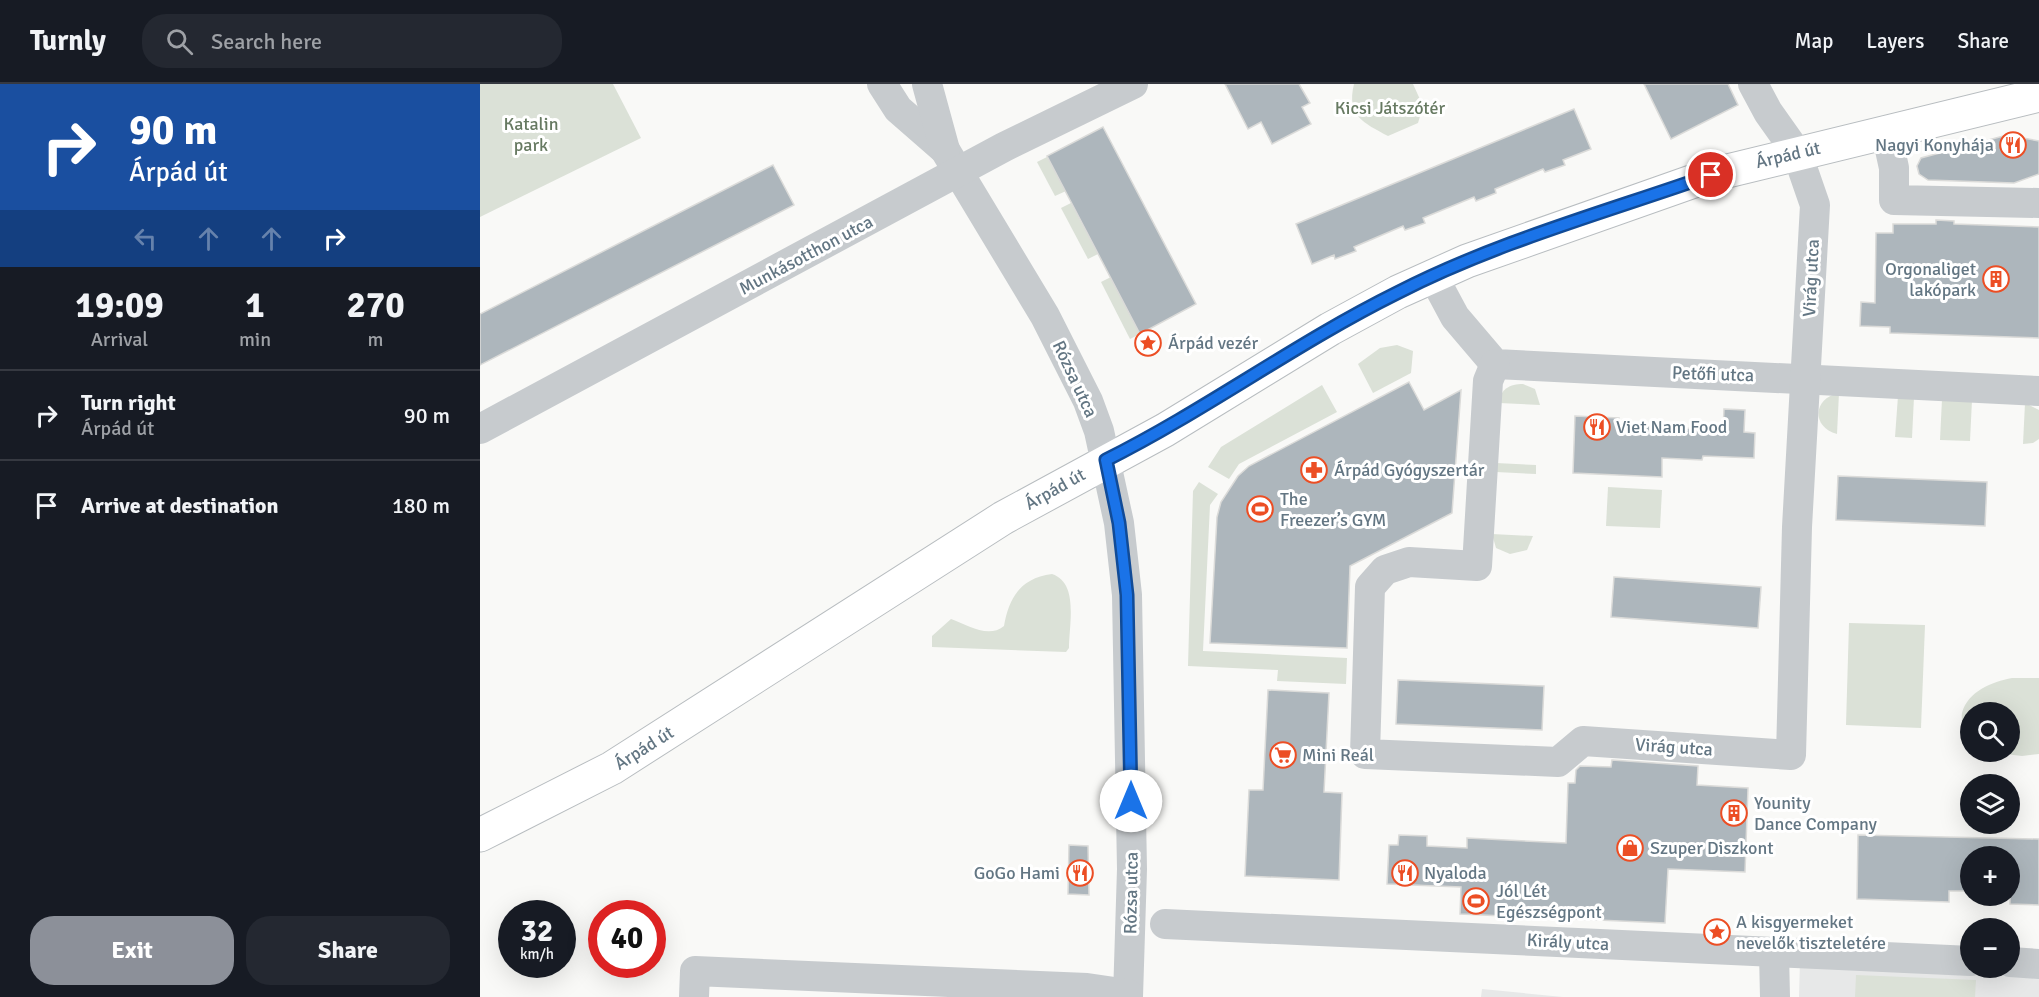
<!DOCTYPE html>
<html lang="en">
<head>
<meta charset="utf-8">
<style>
	body { margin:0; font-family:Signika,sans-serif; background:#242831; color:#f1f3f6; height:100vh; display:flex; flex-direction:column; font-size:22px; white-space:nowrap }
	* { box-sizing:border-box; margin:0 }
	p { font-size:20px; color:#9ea1a6 }
	.icon { flex:none; width:33px; height:33px; fill:none; stroke:currentColor; stroke-width:2; stroke-linecap:round; stroke-linejoin:round }
	.map { position:relative; flex:1; overflow:hidden }
	.drawer { display:flex; flex-direction:column; background:#171b24; width:480px }
	.drawer>* { flex:none }
	.top-card { background:#1a4fa0; color:#fff; overflow:hidden }
	.buttons { position:absolute; left:1480px; top:618px; display:grid; gap:12px }
	.buttons a { display:grid; place-items:center; width:60px; height:60px; border-radius:50%; background:#171b24; box-shadow:0 6px 24px #0002; font-size:30px }
	.speed { position:absolute; left:18px; top:816px; display:flex; gap:12px; font-size:30px; font-weight:700; text-align:center }
	.speed>* { display:grid; place-content:center; width:78px; height:78px; border-radius:50%; background:#171b24; box-shadow:0 6px 24px #0002; line-height:1 }
	.speed small { font-size:15px; font-weight:400 }
	.speed .limit { border:9px solid #d22; background:#fff; color:#111 }
	.pin { position:absolute; display:grid; place-items:center; width:51px; height:51px; color:#fff; margin:-26px; border:3px solid #fff; border-radius:50%; box-shadow:0 2px 6px #0007 }
	.me { position:absolute; width:66px; margin:-33px; rotate:0deg; stroke-linejoin:round; filter:drop-shadow(0 0 4px #0008) }
	.turn { display:flex; align-items:center; gap:21px; height:126px; padding:0 30px; font-size:27px }
	.turn .icon { width:78px; height:78px; stroke-width:2.5 }
	.turn b { display:block; font-size:42px; line-height:51px }
	.lanes { display:flex; align-items:center; height:57px; padding:0 30px; background:#0003; justify-content:center; gap:30px; direction:ltr }
	.lanes .off { opacity:.35 }
	.eta { display:flex; justify-content:space-evenly; align-items:center; height:102px; text-align:center }
	.eta b { font-size:36px; font-weight:700; line-height:42px }
	.button { display:flex; gap:12px; margin-top:auto; padding:12px 30px }
	.button a { flex:1; height:69px; border-radius:24px; background:#8c9099; color:#fff; font-size:24px; font-weight:700; line-height:69px; text-align:center }
	.button a+a { background:#242831; color:#f1f3f6 }
	ul { padding:0; list-style:none }
	li { display:flex; align-items:center; gap:18px; height:90px; padding:0 30px; border-top:2px solid #363941 }
	li div { flex:1 }
	li b { display:block; font-size:22px }
	li em { font-style:normal }
	header { display:flex; align-items:center; gap:36px; box-sizing:border-box; height:84px; padding:0 30px; background:#171b24; border-bottom:2px solid #363941 }
	header strong { font-size:28px }
	nav { display:flex; gap:33px; margin-inline-start:auto; font-size:21px }
	.search { width:420px; height:54px; background:#242831; display:flex; align-items:center; gap:15px; box-sizing:border-box; padding:0 21px; border-radius:24px; color:#9ea1a6; font-size:22px }
	main { display:flex; flex:1; min-height:0 }
	.map>svg:first-child { display:block }
</style>
</head>
<body>
<header>
<strong>Turnly</strong>
<div class="search"><svg class="icon" aria-label="search" viewBox="0 0 24 24"><circle cx="10" cy="10" r="6"/><path d="M15 15l6 6"/></svg>Search here</div>
<nav><a>Map</a><a>Layers</a><a>Share</a></nav>
</header>
<main>
<section class="drawer">
<div class="top-card">
<div class="turn"><svg class="icon" aria-label="right" viewBox="0 0 24 24"><path d="M7 20v-9h11M14 6l5 5-5 5"/></svg><div><b>90 m</b>Árpád út</div></div>
<div class="lanes"><svg class="icon off" aria-label="left" viewBox="0 0 24 24"><path d="M17 20v-9H6M10 6l-5 5 5 5"/></svg><svg class="icon off" aria-label="ahead" viewBox="0 0 24 24"><path d="M12 20V5M6 11l6-6 6 6"/></svg><svg class="icon off" aria-label="ahead" viewBox="0 0 24 24"><path d="M12 20V5M6 11l6-6 6 6"/></svg><svg class="icon" aria-label="right" viewBox="0 0 24 24"><path d="M7 20v-9h11M14 6l5 5-5 5"/></svg></div>
</div>
<div class="eta">
<div><b>19:09</b><p>Arrival</p></div>
<div><b>1</b><p>min</p></div>
<div><b>270</b><p>m</p></div>
</div>
<ul>
<li><svg class="icon" aria-label="right" viewBox="0 0 24 24"><path d="M7 20v-9h11M14 6l5 5-5 5"/></svg><div><b>Turn right</b><p>Árpád út</p></div><em>90 m</em></li>
<li><svg class="icon" aria-label="arrive" viewBox="0 0 24 24"><path d="M6 21V4h12l-3 4 3 4H6"/></svg><div><b>Arrive at destination</b></div><em>180 m</em></li>
</ul>
<div class="button"><a>Exit</a><a>Share</a></div>
</section>
<div class="map">
<svg width="1559" height="913" viewBox="0 0 1559 913">
	<rect width="100%" height="100%" fill="#f9f9f7"/>
	<g fill="#e7e8e8">
		<path d="M1320,877L1559,887V913H1319Z"/>
		<path d="M1002,905L1083,913H1001Z"/>
	</g>
	<g fill="#dbe1d7">
		<path d="M0,0H133L161,54L0,133Z"/>
		<path d="M874,0H933L943,22L938,39L908,52C884,39 866,32 874,0Z"/>
		<path d="M567,73L586,107L575,112L557,78Z"/>
		<path d="M591,119L618,170L608,175L581,124Z"/>
		<path d="M631,193L660,250L650,255L621,198Z"/>
		<path d="M917,261L933,267L931,289L893,309L878,280L900,264Z"/>
		<path d="M1043,300L1055,305L1060,321L1019,319C1020,305 1030,300 1043,300Z"/>
		<path d="M842,301L857,328L759,380L749,395L728,383L741,363Z"/>
		<path d="M1359,309L1357,350C1331,343 1333,314 1359,309Z"/>
		<path d="M1418,312L1434,313L1432,354L1415,353Z"/>
		<path d="M1462,315L1492,316L1490,357L1460,356Z"/>
		<path d="M1545,319L1559,326V355L1553,359L1543,360Z"/>
		<path d="M1016,379L1056,381V390L1016,388Z"/>
		<path d="M719,398L738,410L730,421L723,567L867,574L866,600L797,597L798,586L708,582L713,407Z"/>
		<path d="M1128,403L1182,406L1180,444L1126,442Z"/>
		<path d="M1012,450L1053,452L1047,466L1030,470L1016,464Z"/>
		<path d="M572,490C599,499 589,540 589,564L586,568L452,563V552L471,535C488,541 508,555 524,542C529,513 541,494 572,490Z"/>
		<path d="M1369,539L1445,541L1441,644L1366,641Z"/>
		<path d="M1532,594H1559V670L1542,672L1509,668H1530V628H1491V655L1484,649C1483,643 1481,635 1482,629C1488,607 1512,598 1532,594Z"/>
		<path d="M1376,891L1496,896L1495,913H1375Z"/>
	</g>
	<g fill="#adb6bc" stroke="#dbdbd9" stroke-width="1.5">
		<path d="M745,0H819L830,19L822,23L831,40L792,60L781,38L768,45Z"/>
		<path d="M1164,0H1248L1258,21L1191,55Z"/>
		<path d="M1094,25L1111,65L1083,76L1085,81L1065,88L1063,85L1015,105L1016,109L996,117L994,113L943,134L945,139L925,146L923,142L874,163L876,167L855,175L854,171L832,180L816,140Z"/>
		<path d="M623,43L716,220L660,250L567,72Z"/>
		<path d="M1527,51L1559,57V90L1534,99L1448,96L1439,90L1437,82L1441,74Z"/>
		<path d="M293,81L314,121L0,281V230Z"/>
		<path d="M1456,136L1474,137V140L1559,143V254L1410,249V243L1380,242L1381,218L1395,219L1396,149H1413V140H1456Z"/>
		<path d="M929,298L944,326L981,306L972,429L870,482L867,564L730,559L737,433L741,418L758,392L769,382Z"/>
		<path d="M1244,325L1265,326L1264,348L1275,349L1274,374L1223,372L1222,376L1182,374V393L1093,389L1095,332L1139,334V339L1243,347Z"/>
		<path d="M1358,392L1507,398L1505,442L1356,436Z"/>
		<path d="M1134,493L1281,503L1278,544L1131,533Z"/>
		<path d="M918,596L1064,602L1062,646L916,640Z"/>
		<path d="M788,606L849,609L844,708L862,709L859,796L765,792L769,706H783Z"/>
		<path d="M1132,676L1218,682L1217,701L1268,704L1265,788L1188,785L1185,839L980,830L981,803L907,800L909,761H918L919,751L947,752V762L987,764V754L1086,759L1088,699H1095L1096,686L1100,682L1131,683Z"/>
		<path d="M1378,751L1559,755V821L1530,820V772H1491V807H1469V818L1377,815Z"/>
		<path d="M589,761L608,762L609,811L588,810Z"/>
	</g>
	<g fill="none" stroke-linecap="round" stroke-linejoin="round">
		<g stroke="#b8bdc0" stroke-width="35">
			<path id="major" d="M0,751L132,684L523,434L685,346L850,245L918,208L987,177L1231,91L1559,11"/>
		</g>
		<g stroke="#c7cbce" stroke-width="30">
			<path d="M402,0L418,25L465,66L565,232L608,317L619,347L639,439L647,511L652,785L648,913"/>
			<path d="M447,0L465,66"/>
			<path d="M1406,47L1414,84V116L1559,119"/>
			<path d="M953,192L975,233L1015,280L1559,307"/>
			<path d="M1015,280L1008,297L997,482L929,478L905,486L890,503L885,670L1078,678L1103,657L1311,671L1317,443L1335,121L1317,69L1288,28L1273,0"/>
			<path d="M0,345L524,63L653,0"/>
			<path d="M685,840L1491,877"/>
			<path d="M1294,868L1295,913"/>
			<path d="M1530,878L1559,880"/>
			<path d="M214,913L215,887L607,904L648,910"/>
		</g>
		<use href="#major" stroke="#fff" stroke-width="33"/>
	</g>
	<g fill="none" stroke-linecap="round" stroke-linejoin="round">
		<g stroke="#114b97" stroke-width="15">
			<path id="route" d="M651,717L647,511L639,439L626,376C726,326 816,259 917,209C1016,158 1126,128 1231,91"/>
		</g>
		<use href="#route" stroke="#1a73e8" stroke-width="10"/>
	</g>
	<defs>
		<g id="restaurant-ring" transform="scale(1.35)"><circle r="9.5" fill="#fff" stroke="#ec4e24" stroke-width="1.5"/><path d="M-5-6h1v4h1v-4h1v4h1v-4h1v5L-1.5 .5V6h-2V.5L-5-1ZM5-6V6H3V1.5H1.5Q1.5-4 5-6Z" fill="#ec4e24"/></g>
		<g id="building-ring" transform="scale(1.35)"><circle r="9.5" fill="#fff" stroke="#ec4e24" stroke-width="1.5"/><path d="M-4-6H4V6H1V3H-1V6H-4ZM-2.5-4.3h1.7v1.8h-1.7ZM.8-4.3h1.7v1.8H.8ZM-2.5-1h1.7V.8h-1.7ZM.8-1h1.7V.8H.8Z" fill="#ec4e24"/></g>
		<g id="sight-ring" transform="scale(1.35)"><circle r="9.5" fill="#fff" stroke="#ec4e24" stroke-width="1.5"/><path d="M0-6L1.8-2.2L6-1.7L2.9 1.2L3.7 5.4L0 3.3L-3.7 5.4L-2.9 1.2L-6-1.7L-1.8-2.2Z" fill="#ec4e24"/></g>
		<g id="pharmacy-ring" transform="scale(1.35)"><circle r="9.5" fill="#fff" stroke="#ec4e24" stroke-width="1.5"/><path d="M-2-6h4v4h4v4h-4v4h-4v-4h-4v-4h4Z" fill="#ec4e24"/></g>
		<g id="stadium-ring" transform="scale(1.35)"><circle r="9.5" fill="#fff" stroke="#ec4e24" stroke-width="1.5"/><path d="M0-5a6.5 5 0 1 0 0 10a6.5 5 0 1 0 0-10ZM-3.5-1.8h7v3.6h-7Z" fill="#ec4e24"/></g>
		<g id="supermarket-ring" transform="scale(1.35)"><circle r="9.5" fill="#fff" stroke="#ec4e24" stroke-width="1.5"/><path d="M-6-5.5h2.5l.6 2H6L4.5 2H-2.5L-4.4-4H-6ZM-1.5 3.2a1.3 1.3 0 1 0 .1 0ZM3 3.2a1.3 1.3 0 1 0 .1 0Z" fill="#ec4e24"/></g>
		<g id="shop-ring" transform="scale(1.35)"><circle r="9.5" fill="#fff" stroke="#ec4e24" stroke-width="1.5"/><path d="M-5-2.5h2.3a2.7 3.5 0 0 1 5.4 0H5L5.5 6h-11ZM-1.5-2.5h3a1.5 2.3 0 0 0-3 0Z" fill="#ec4e24"/></g>
	</defs>
	<g fill-rule="evenodd">
		<use href="#restaurant-ring" x="1533" y="61"/>
		<use href="#building-ring" x="1516" y="195"/>
		<use href="#sight-ring" x="668" y="259"/>
		<use href="#restaurant-ring" x="1117" y="343"/>
		<use href="#pharmacy-ring" x="834" y="386"/>
		<use href="#stadium-ring" x="780" y="425"/>
		<use href="#supermarket-ring" x="803" y="671"/>
		<use href="#building-ring" x="1254" y="729"/>
		<use href="#shop-ring" x="1150" y="764"/>
		<use href="#restaurant-ring" x="600" y="789"/>
		<use href="#restaurant-ring" x="925" y="789"/>
		<use href="#stadium-ring" x="996" y="817"/>
		<use href="#sight-ring" x="1237" y="848"/>
	</g>
	<g text-anchor="middle" stroke-width="6" stroke-linejoin="round" paint-order="stroke">
		<g font-size="18" fill="#677a62" stroke="#fff">
			<text x="910" y="30">Kicsi Játszótér</text>
			<text x="51" y="46">Katalin<tspan x="51" dy="21">park</tspan></text>
		</g>
		<g font-size="18" fill="#637683" stroke="#fff" text-anchor="start">
			<text x="1514" y="67" text-anchor="end">Nagyi Konyhája</text>
			<text x="1496" y="191" text-anchor="end">Orgonaliget<tspan x="1496" dy="21">lakópark</tspan></text>
			<text x="688" y="265">Árpád vezér</text>
			<text x="1136" y="349">Viet Nam Food</text>
			<text x="854" y="392">Árpád Gyógyszertár</text>
			<text x="800" y="421">The<tspan x="800" dy="21">Freezer’s GYM</tspan></text>
			<text x="822" y="677">Mini Reál</text>
			<text x="1274" y="725">Younity<tspan x="1274" dy="21">Dance Company</tspan></text>
			<text x="1170" y="770">Szuper Diszkont</text>
			<text x="580" y="795" text-anchor="end">GoGo Hami</text>
			<text x="944" y="795">Nyaloda</text>
			<text x="1016" y="813">Jól Lét<tspan x="1016" dy="21">Egészségpont</tspan></text>
			<text x="1256" y="844">A kisgyermeket<tspan x="1256" dy="21">nevelők tiszteletére</tspan></text>
		</g>
		<g font-size="18" fill="#637683" stroke="#fff">
			<text transform="translate(1308 71) rotate(-13)" y="6">Árpád út</text>
			<text transform="translate(326 171) rotate(-28)" y="6">Munkásotthon utca</text>
			<text transform="translate(1331 194) rotate(-87)" y="6">Virág utca</text>
			<text transform="translate(1233 290) rotate(2)" y="6">Petőfi utca</text>
			<text transform="translate(595 295) rotate(65)" y="6">Rózsa utca</text>
			<text transform="translate(575 405) rotate(-29)" y="6">Árpád út</text>
			<text transform="translate(1194 663) rotate(4)" y="6">Virág utca</text>
			<text transform="translate(164 664) rotate(-32)" y="6">Árpád út</text>
			<text transform="translate(651 809) rotate(-89)" y="6">Rózsa utca</text>
			<text transform="translate(1088 858) rotate(3)" y="6">Király utca</text>
		</g>
	</g>
</svg>
<div class="buttons">
<a><svg class="icon" aria-label="search" viewBox="0 0 24 24"><circle cx="10" cy="10" r="6"/><path d="M15 15l6 6"/></svg></a>
<a><svg class="icon" aria-label="layers" viewBox="0 0 24 24"><path d="M12 4l9 5-9 5-9-5zM3 14l9 5 9-5"/></svg></a>
<a>+</a>
<a>−</a>
</div>
<div class="speed"><div>32<small>km/h</small></div><div class="limit">40</div></div>
<div class="pin" style="left:1231px;top:91px;background:#d93025"><svg class="icon" aria-label="arrive" viewBox="0 0 24 24"><path d="M6 21V4h12l-3 4 3 4H6"/></svg></div>
<svg class="me" style="left:651px;top:717px" viewBox="-20 -20 40 40"><circle r="19" fill="#fff"/><path d="M0-13L10 11 0 6-10 11z" fill="#1a73e8"/></svg>
</div>
</main>
</body>
</html>
